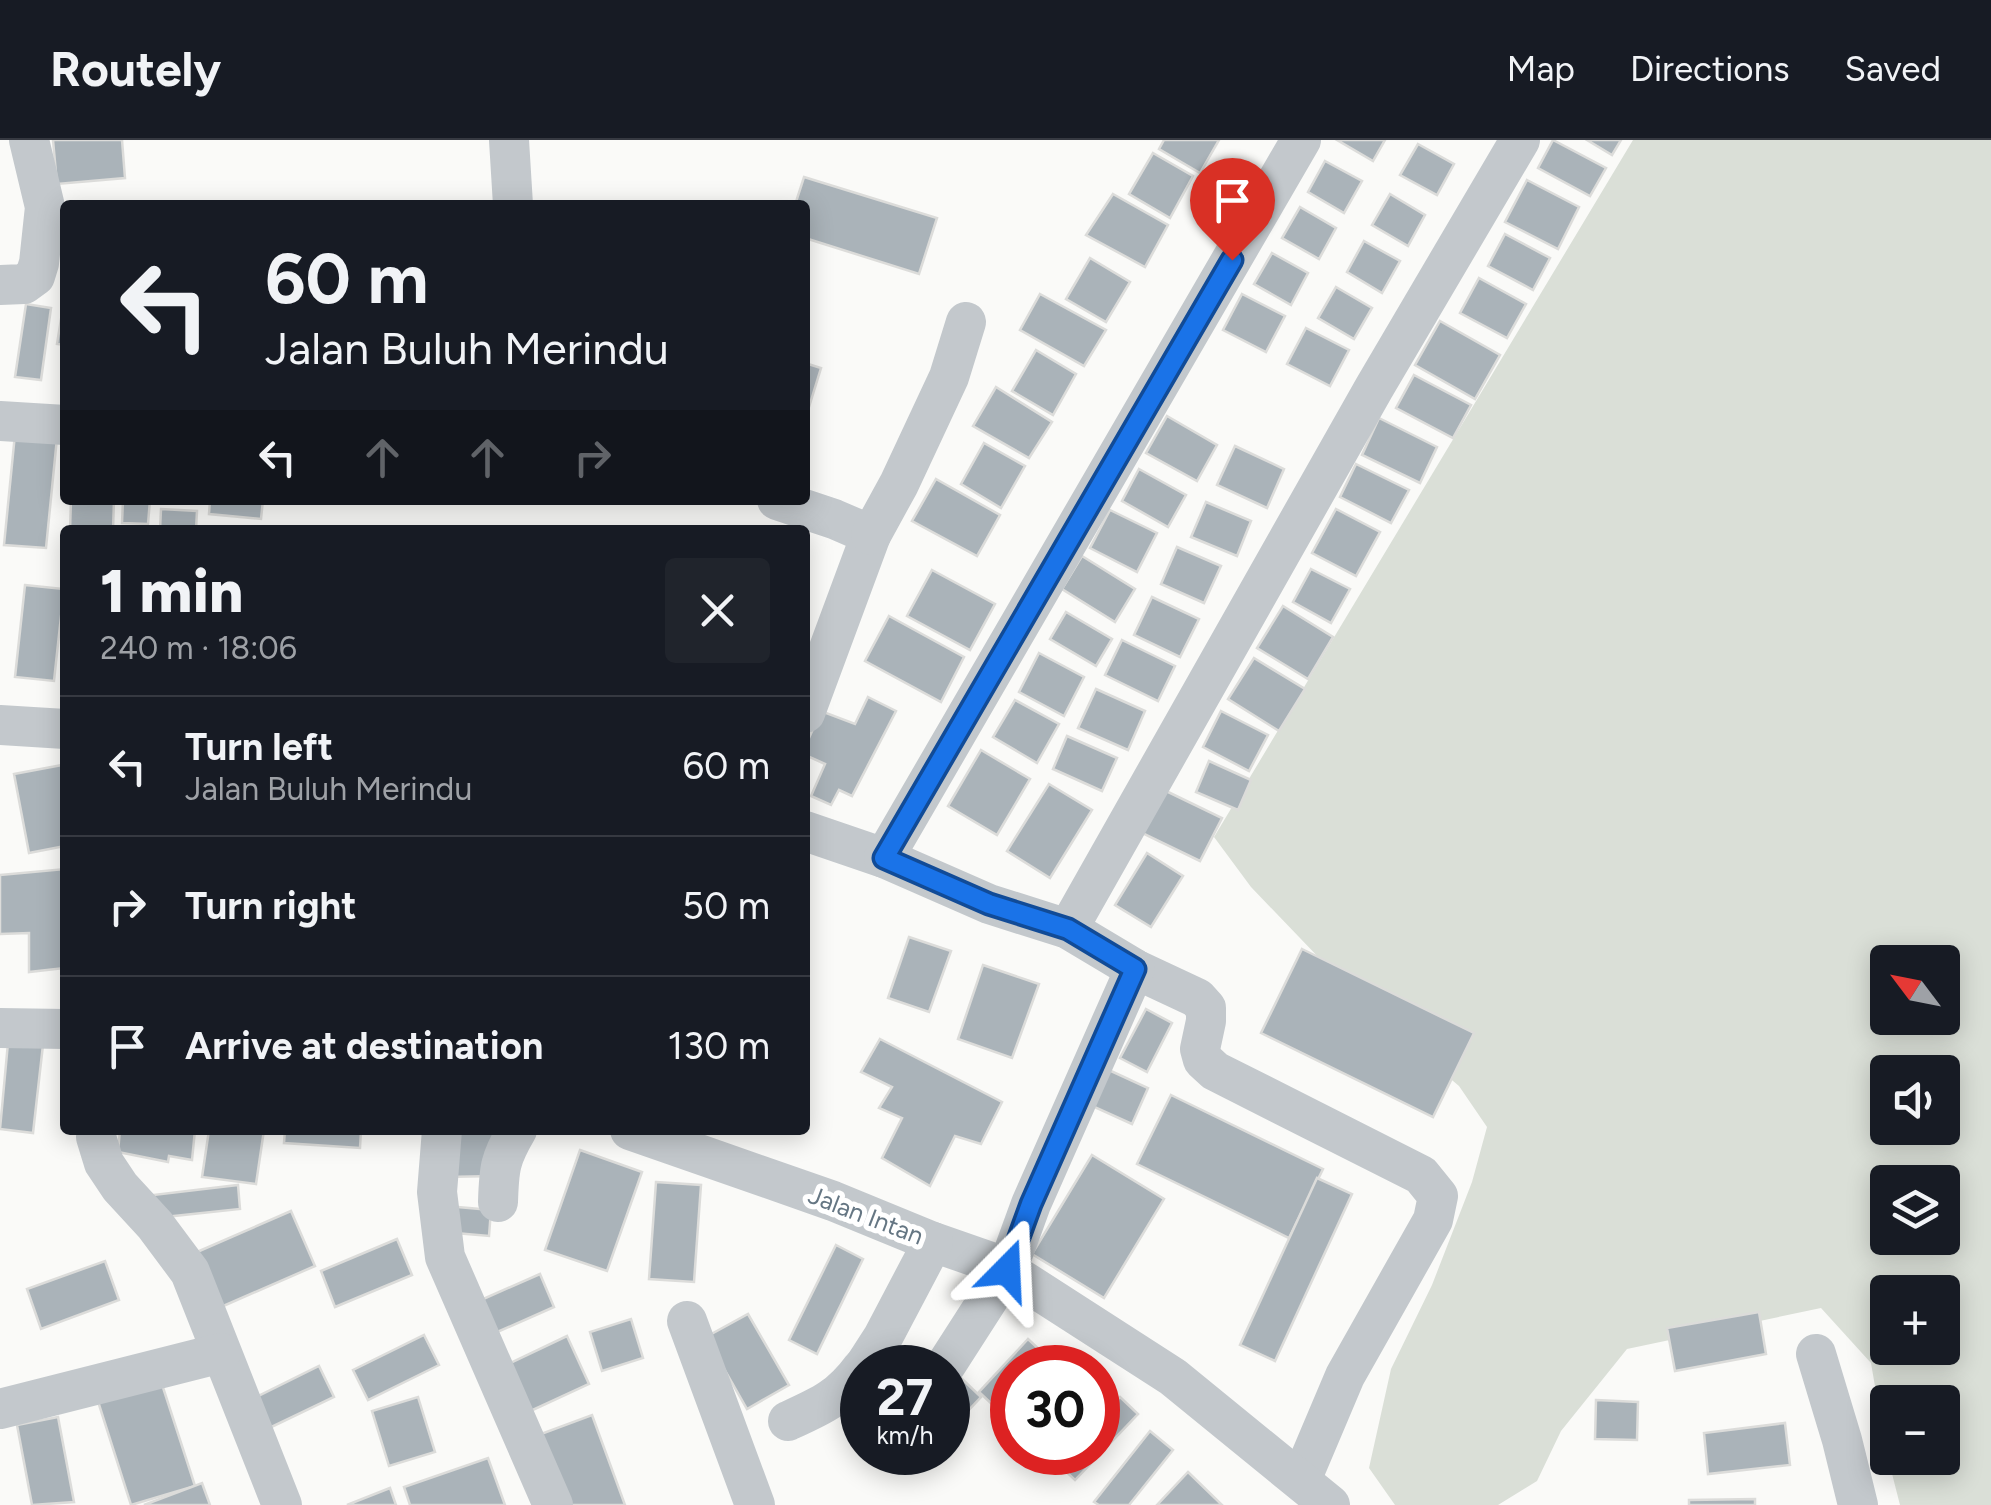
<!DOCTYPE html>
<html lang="en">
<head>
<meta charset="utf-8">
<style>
	body { margin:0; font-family:Figtree,sans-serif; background:#20242c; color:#f1f3f6; height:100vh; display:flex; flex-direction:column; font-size:38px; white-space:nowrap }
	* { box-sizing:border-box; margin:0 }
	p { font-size:32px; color:#9ea1a6 }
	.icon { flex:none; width:55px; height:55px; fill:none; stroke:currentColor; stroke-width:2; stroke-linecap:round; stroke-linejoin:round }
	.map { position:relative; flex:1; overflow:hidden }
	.drawer { position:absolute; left:60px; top:385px; width:750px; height:610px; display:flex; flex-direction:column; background:#171b24; border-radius:10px; box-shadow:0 5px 25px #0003 }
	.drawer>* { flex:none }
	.top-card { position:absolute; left:60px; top:60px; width:750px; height:305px; border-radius:10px; box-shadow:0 5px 25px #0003; background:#171b24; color:#f1f3f6; overflow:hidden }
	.needle { width:65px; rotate:302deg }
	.buttons { position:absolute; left:1870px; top:805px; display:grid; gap:20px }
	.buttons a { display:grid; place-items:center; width:90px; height:90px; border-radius:10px; background:#171b24; box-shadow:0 5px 25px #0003; font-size:50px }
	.speed { position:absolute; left:840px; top:1205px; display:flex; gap:20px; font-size:50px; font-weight:700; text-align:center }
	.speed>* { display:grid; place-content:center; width:130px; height:130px; border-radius:50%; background:#171b24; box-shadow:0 5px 25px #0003; line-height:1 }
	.speed small { font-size:25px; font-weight:400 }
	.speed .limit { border:15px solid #d22; background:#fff; color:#111 }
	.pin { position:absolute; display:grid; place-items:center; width:85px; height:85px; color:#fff; margin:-102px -42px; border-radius:50% 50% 50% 0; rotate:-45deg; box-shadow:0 0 10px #0007 }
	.pin .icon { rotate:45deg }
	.me { position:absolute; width:110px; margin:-55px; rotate:21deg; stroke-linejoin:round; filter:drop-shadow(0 0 8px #0008) }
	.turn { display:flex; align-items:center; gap:35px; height:210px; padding:0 40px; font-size:45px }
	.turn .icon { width:130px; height:130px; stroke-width:2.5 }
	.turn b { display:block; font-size:70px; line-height:85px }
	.lanes { display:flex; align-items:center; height:95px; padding:0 40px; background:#0003; justify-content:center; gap:50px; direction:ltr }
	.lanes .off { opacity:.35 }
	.round { display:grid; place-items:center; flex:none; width:105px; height:105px; border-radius:10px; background:#20242c }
	.overview { display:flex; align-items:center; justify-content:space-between; height:170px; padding:0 40px }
	h1 { font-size:60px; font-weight:800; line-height:75px }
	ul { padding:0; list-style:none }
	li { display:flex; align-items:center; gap:30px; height:140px; padding:0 40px; border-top:2px solid #363941 }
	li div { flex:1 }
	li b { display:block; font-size:38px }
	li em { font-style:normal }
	header { display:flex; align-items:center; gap:60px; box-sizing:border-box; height:140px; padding:0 50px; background:#171b24; border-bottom:2px solid #363941 }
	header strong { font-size:48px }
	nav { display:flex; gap:55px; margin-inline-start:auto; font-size:35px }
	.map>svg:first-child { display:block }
</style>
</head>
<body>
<header>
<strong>Routely</strong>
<nav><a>Map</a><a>Directions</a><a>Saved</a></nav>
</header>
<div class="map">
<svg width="1991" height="1365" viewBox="0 0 1991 1365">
	<rect width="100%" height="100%" fill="#fafaf8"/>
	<path fill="#dadfd7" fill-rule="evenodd" d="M1633,0H1991V1365H1900L1888,1318H1942V1262H1888L1887,1316L1871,1223L1821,1168L1627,1209L1561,1291L1537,1341L1498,1365H1395L1369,1328L1391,1229L1432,1145L1472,1042L1487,987L1459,946L1369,870L1251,747L1214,697ZM1888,822H1942V878H1888ZM1888,932H1942V988H1888ZM1888,1042H1942V1098H1888ZM1888,1152H1942V1208H1888Z"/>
	<g fill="#aab3b9" stroke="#dcdcda" stroke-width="2.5">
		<path d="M53,0H122L125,38L57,44Z"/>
		<path d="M1164,0H1219L1200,33L1159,9Z"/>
		<path d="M1337,0H1385L1373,21Z"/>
		<path d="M1553,0L1606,28L1590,56L1538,28Z"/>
		<path d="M1587,0H1621L1612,15Z"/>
		<path d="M1418,4L1454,24L1437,55L1400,35Z"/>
		<path d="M1153,13L1193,36L1170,78L1129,54Z"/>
		<path d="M1325,21L1362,41L1344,73L1308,52Z"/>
		<path d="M804,37L937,78L919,134L805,98V65H795Z"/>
		<path d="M1527,40L1579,67L1558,109L1505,82Z"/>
		<path d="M1113,54L1168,85L1145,127L1086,95Z"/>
		<path d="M1390,54L1425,75L1408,106L1372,85Z"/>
		<path d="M1300,67L1336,88L1319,119L1282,98Z"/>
		<path d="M1505,94L1550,118L1533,150L1488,126Z"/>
		<path d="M1364,101L1400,121L1382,153L1347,132Z"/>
		<path d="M1272,113L1308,133L1291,165L1254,144Z"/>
		<path d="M1090,118L1130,142L1106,182L1066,159Z"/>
		<path d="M1479,138L1526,164L1507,198L1460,173Z"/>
		<path d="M1336,147L1372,168L1354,199L1318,178Z"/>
		<path d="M1040,154L1106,190L1084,226L1020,190Z"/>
		<path d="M1242,154L1285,176L1266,212L1223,190Z"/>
		<path d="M65,155V205L57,204Z"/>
		<path d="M26,164L51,168L41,240L15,237Z"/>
		<path d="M1440,181L1500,215L1475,259L1415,225Z"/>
		<path d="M1306,188L1349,210L1330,246L1287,224Z"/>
		<path d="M1036,210L1076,234L1053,275L1012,251Z"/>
		<path d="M805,223L821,228L805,280Z"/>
		<path d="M1414,235L1471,265L1453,298L1396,268Z"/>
		<path d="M996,247L1052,282L1029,318L973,286Z"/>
		<path d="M1167,276L1217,305L1197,341L1146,313Z"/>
		<path d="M1379,278L1437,307L1420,343L1362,315Z"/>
		<path d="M15,294L57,298L46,408L4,405Z"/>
		<path d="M984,303L1025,326L1001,368L961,344Z"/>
		<path d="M1235,306L1284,329L1267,368L1217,345Z"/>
		<path d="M1356,324L1409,350L1391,383L1340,357Z"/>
		<path d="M1139,329L1186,355L1168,387L1122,361Z"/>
		<path d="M936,339L1000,375L977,416L912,381Z"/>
		<path d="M71,360H114L113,390H70Z"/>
		<path d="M123,360H150L148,384L122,383Z"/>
		<path d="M210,360H263L261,379L209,374Z"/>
		<path d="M1206,362L1251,381L1237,416L1191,397Z"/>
		<path d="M161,369L197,371L196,390H160Z"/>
		<path d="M1336,369L1380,392L1356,436L1312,413Z"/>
		<path d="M1110,370L1157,393L1137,432L1090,408Z"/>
		<path d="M1177,407L1221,426L1204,463L1161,444Z"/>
		<path d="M1082,416L1135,449L1115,482L1062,449Z"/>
		<path d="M1311,429L1350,449L1331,483L1293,462Z"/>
		<path d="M932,430L995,464L970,510L907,476Z"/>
		<path d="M25,445L64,449L54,541L15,537Z"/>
		<path d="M1152,457L1199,479L1180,517L1134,495Z"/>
		<path d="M1283,466L1333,497L1308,539L1257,508Z"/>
		<path d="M1066,472L1112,499L1096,526L1050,499Z"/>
		<path d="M889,476L964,517L941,562L865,521Z"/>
		<path d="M1122,500L1175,526L1158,561L1105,535Z"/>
		<path d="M1039,513L1084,537L1064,576L1019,552Z"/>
		<path d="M1254,518L1305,549L1279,591L1228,559Z"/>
		<path d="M1096,549L1145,571L1128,610L1078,588Z"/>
		<path d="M868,557L896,571L852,656L839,650L831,665L811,656L825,624L805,615V607L821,571L855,584Z"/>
		<path d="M1015,560L1059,584L1037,623L993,597Z"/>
		<path d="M1221,571L1268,595L1249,631L1203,607Z"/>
		<path d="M1067,596L1117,618L1102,651L1053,629Z"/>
		<path d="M981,610L1030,639L997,695L948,666Z"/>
		<path d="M1209,621L1251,640L1238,670L1196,652Z"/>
		<path d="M62,625L65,642V706L29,713L14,634Z"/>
		<path d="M1049,644L1092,670L1050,738L1007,711Z"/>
		<path d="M1164,650L1222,678L1200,721L1142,693Z"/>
		<path d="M1147,713L1183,736L1151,787L1115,765Z"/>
		<path d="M65,729V828L29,832V793L0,794V735Z"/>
		<path d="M909,797L951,811L929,872L888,858Z"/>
		<path d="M1302,809L1474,893L1433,977L1261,893Z"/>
		<path d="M983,825L1039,844L1012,918L958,899Z"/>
		<path d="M1146,869L1172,883L1147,932L1120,918Z"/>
		<path d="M9,892L44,896L33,993L0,989Z"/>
		<path d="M880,899L1002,962L981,1004L955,996L930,1046L882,1018L902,978L879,968L892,947L861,932Z"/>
		<path d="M1098,925L1148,948L1132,984L1081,961Z"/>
		<path d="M1171,955L1323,1029L1289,1098L1137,1024Z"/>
		<path d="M120,990H195L192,1020L169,1016L168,1022L118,1012Z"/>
		<path d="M209,990H264L256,1044L202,1037Z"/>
		<path d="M285,990H361L360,1008L284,1003Z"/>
		<path d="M446,990H494V1036L446,1037Z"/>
		<path d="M580,1010L642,1032L607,1131L545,1110Z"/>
		<path d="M1092,1015L1164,1059L1104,1158L1032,1114Z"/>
		<path d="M1317,1038L1352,1054L1275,1221L1240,1205Z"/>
		<path d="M656,1042L701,1045L694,1142L649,1139Z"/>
		<path d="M238,1045L240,1069L155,1078L153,1055Z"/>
		<path d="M446,1066L491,1070L489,1096L444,1092Z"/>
		<path d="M291,1071L315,1126L221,1167L197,1112Z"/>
		<path d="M397,1099L412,1135L335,1167L321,1131Z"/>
		<path d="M836,1105L863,1119L817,1214L789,1200Z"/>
		<path d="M105,1121L119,1160L41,1189L27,1149Z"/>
		<path d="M540,1134L554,1167L486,1197L472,1164Z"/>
		<path d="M1759,1172L1766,1214L1675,1231L1667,1188Z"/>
		<path d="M748,1174L789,1245L747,1269L706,1197Z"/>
		<path d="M631,1179L643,1218L602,1231L590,1192Z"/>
		<path d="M424,1195L439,1225L368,1260L353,1230Z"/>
		<path d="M567,1196L589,1244L524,1274L502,1227Z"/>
		<path d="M1028,1199L1059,1228H1012V1283L979,1252Z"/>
		<path d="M319,1226L334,1257L261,1292L246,1262Z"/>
		<path d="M158,1232L195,1346L131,1365L95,1252Z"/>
		<path d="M959,1236L981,1257L948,1292V1248Z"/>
		<path d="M418,1257L435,1312L389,1326L372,1271Z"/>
		<path d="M1120,1257L1138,1274L1075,1340L1057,1323L1068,1312H1098V1281Z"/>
		<path d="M1596,1260L1638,1262L1637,1300L1595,1299Z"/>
		<path d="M592,1275L625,1365H567L541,1294Z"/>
		<path d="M58,1277L74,1362L32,1365L17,1285Z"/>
		<path d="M1785,1283L1790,1325L1708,1334L1704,1293Z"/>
		<path d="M1150,1291L1173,1310L1129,1365H1099L1094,1362Z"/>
		<path d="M488,1318L505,1365H410L404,1347Z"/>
		<path d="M1188,1332L1222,1365H1157Z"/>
		<path d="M202,1343L210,1365H144Z"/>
		<path d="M390,1348L396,1365H347Z"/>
		<path d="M1755,1359V1365H1689V1360Z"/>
	</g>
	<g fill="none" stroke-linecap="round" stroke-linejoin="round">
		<g stroke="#c3c8cc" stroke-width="40">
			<path d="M509,0L513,65"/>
			<path d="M0,145L24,144L35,136L39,123L45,67L29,0"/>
			<path d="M0,281L65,285"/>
			<path d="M777,360L834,379L871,395L805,573"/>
			<path d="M871,395L899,344L949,237L966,182"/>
			<path d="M0,585L65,589"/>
			<path d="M805,691L884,718L989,764L1068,789L1135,829L1197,858L1206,868V881L1200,909L1203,920L1215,931L1421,1035L1438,1056L1433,1080L1345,1236L1301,1340"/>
			<path d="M884,718L1301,0"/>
			<path d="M1068,789L1374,248L1520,0"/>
			<path d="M0,888L65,889"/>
			<path d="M97,990L96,997L104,1023L120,1047L155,1085L190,1132L282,1365"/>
			<path d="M442,990L437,1052L445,1117L553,1365"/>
			<path d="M630,990L833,1061L933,1102L999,1125L1173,1237L1330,1365"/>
			<path d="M498,1062C499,1028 500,1019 517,990"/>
			<path d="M687,1181L755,1365"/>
			<path d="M1816,1214L1842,1300L1858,1365"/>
			<path d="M863,1228L883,1197L933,1102"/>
			<path d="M944,1228L1007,1130L1031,1064L1135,829"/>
			<path d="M0,1269L221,1213"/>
			<path d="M788,1281C821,1266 840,1258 862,1228"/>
		</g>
	</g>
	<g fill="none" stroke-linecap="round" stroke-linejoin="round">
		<g stroke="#114b97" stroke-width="25">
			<path id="route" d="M1007,1130L1031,1064L1135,829L1068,789L989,764L884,718L1232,120"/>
		</g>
		<use href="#route" stroke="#1a73e8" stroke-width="18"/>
	</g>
	<g text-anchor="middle" stroke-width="10" stroke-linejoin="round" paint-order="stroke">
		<g font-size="25" fill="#657683" stroke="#fff">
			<text transform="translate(866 1075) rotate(21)" y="9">Jalan Intan</text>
		</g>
	</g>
</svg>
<div class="buttons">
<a><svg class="needle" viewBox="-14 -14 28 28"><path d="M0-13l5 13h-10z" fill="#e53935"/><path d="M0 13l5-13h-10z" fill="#9ea1a6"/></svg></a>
<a><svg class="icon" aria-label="sound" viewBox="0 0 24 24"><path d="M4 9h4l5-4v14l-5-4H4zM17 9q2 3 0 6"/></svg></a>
<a><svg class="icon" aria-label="layers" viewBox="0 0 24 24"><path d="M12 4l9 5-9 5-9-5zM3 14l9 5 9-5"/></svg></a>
<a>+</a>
<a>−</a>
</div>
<div class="speed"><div>27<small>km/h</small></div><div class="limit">30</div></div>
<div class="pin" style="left:1232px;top:120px;background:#d93025"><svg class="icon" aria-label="arrive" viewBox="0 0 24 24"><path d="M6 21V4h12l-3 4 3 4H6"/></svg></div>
<svg class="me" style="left:1007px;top:1130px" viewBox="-20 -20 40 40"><path d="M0-17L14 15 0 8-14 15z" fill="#1a73e8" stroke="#fff" stroke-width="4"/></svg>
<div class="top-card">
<div class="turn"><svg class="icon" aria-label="left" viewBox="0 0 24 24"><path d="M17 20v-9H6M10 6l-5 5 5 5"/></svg><div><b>60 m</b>Jalan Buluh Merindu</div></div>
<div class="lanes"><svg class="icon" aria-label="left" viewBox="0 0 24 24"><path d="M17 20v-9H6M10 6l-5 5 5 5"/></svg><svg class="icon off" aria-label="ahead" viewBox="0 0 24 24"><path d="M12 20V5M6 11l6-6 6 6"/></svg><svg class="icon off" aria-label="ahead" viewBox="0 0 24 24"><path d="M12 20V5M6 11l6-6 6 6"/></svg><svg class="icon off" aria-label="right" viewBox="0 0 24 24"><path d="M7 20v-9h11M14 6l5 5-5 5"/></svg></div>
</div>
<section class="drawer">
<div class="overview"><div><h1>1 min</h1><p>240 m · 18:06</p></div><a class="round"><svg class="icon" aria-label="close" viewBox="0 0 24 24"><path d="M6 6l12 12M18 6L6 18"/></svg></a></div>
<ul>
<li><svg class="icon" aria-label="left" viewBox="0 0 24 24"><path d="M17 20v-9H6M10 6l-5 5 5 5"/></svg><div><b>Turn left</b><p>Jalan Buluh Merindu</p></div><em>60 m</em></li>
<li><svg class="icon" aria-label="right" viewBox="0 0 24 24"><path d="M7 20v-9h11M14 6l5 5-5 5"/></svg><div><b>Turn right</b></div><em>50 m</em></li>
<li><svg class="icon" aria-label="arrive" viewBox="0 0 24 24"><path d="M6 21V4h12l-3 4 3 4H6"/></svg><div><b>Arrive at destination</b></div><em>130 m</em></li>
</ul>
</section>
</div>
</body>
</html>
